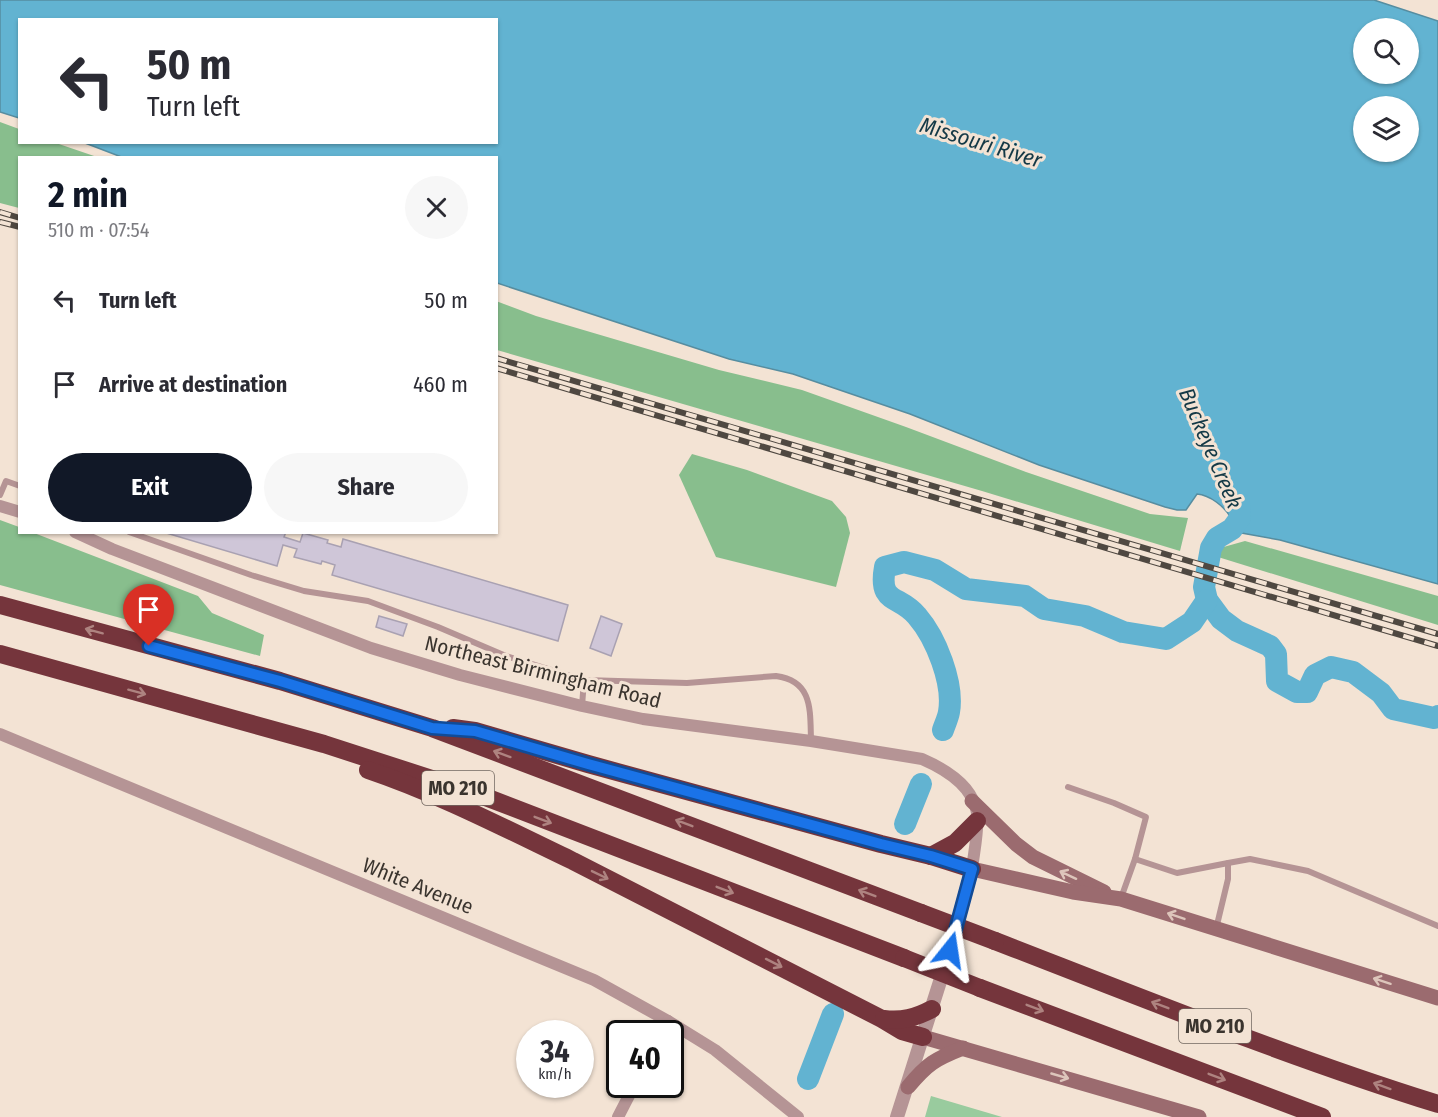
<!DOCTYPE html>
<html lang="en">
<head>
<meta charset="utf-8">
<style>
	body { margin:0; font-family:"Fira Sans Condensed",sans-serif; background:#f7f7f7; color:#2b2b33; height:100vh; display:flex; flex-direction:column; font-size:22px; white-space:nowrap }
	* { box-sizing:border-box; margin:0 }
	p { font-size:20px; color:#7c7c81 }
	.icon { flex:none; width:33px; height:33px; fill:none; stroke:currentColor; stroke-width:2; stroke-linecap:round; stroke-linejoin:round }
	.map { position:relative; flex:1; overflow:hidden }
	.sheet { position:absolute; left:18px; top:156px; width:480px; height:378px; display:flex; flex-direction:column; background:#fff; border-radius:0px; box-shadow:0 2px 4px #0004 }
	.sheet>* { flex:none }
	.hud { position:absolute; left:18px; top:18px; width:480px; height:126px; border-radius:0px; box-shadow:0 2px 4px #0004; background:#fff; color:#2b2b33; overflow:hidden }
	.fabs { position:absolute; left:1353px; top:18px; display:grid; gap:12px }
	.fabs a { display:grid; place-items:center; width:66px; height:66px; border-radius:50%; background:#fff; box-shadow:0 2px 4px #0004; font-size:30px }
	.speed { position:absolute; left:516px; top:1020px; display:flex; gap:12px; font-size:30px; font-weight:700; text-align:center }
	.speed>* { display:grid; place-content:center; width:78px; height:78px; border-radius:50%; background:#fff; box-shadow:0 2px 4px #0004; line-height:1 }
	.speed small { font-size:15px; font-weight:400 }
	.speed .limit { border:3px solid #111; border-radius:9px; background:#fff; color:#111 }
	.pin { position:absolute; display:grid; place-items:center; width:51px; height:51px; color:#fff; margin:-62px -26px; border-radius:50% 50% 50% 0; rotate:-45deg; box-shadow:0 0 6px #0007 }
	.pin .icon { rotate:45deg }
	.me { position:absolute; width:66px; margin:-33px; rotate:15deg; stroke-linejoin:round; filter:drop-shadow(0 0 4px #0008) }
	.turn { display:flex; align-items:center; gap:21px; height:126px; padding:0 30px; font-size:27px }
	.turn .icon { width:78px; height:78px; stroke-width:2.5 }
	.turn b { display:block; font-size:42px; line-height:51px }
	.round { display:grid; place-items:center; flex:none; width:63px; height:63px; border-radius:32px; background:#f7f7f7 }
	.overview { display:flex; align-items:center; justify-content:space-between; height:102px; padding:0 30px }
	h1 { font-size:36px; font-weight:700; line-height:45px; color:#111827 }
	.action { display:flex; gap:12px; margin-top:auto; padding:12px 30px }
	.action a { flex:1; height:69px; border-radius:36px; background:#111827; color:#fff; font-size:24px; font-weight:700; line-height:69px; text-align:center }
	.action a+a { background:#f7f7f7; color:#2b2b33 }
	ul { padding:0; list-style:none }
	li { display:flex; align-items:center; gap:18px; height:84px; padding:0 30px }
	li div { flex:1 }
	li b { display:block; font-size:22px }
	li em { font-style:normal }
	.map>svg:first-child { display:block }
</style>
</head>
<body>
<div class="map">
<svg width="1438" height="1117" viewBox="0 0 1438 1117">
	<rect width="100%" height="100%" fill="#f3e3d4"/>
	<path fill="#99cb9e" d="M931,1096L1002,1117H925Z"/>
	<g fill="#88be8d">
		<path d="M0,122L19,129L20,142L56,143L97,157L20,158L19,208L0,203Z"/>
		<path d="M496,301L536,316L719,370L802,390L906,427L1026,472L1150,514L1188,518L1180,551L982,491L497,350Z"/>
		<path d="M692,454L747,470L832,501L846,517L850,533L836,587L716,557L679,475Z"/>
		<path d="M0,520L19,527L20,532L34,533L198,596L212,613L264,635L260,656L0,585Z"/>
		<path d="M1245,541L1438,596V625L1218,557L1220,548Z"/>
	</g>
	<path fill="#62b3d1" stroke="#568da0" stroke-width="1.5" fill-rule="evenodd" d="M0,0H1374L1438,21V584L1280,540L1236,532L1230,525L1231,518C1225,507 1210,495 1197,494L1186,510H1177L1165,507L1039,465L910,414L828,386L793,374L729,359L497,283L496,158H124L85,143L496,142V20H20L19,118L0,112ZM1364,28H1408V74H1364ZM1364,106H1408V152H1364Z"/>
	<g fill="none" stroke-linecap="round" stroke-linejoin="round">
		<g stroke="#62b3d1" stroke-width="22">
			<path d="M1239,503L1240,518L1232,529L1217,538L1211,548L1204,587L1207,600L1221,619L1237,631L1270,646L1276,654L1277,681L1297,692H1307L1315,675L1331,667L1353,672L1381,693L1393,709L1434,718L1438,716"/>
			<path d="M943,730C945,724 948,718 949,712C954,683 936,638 917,616C899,594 878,605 885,567L904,562L935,570L966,589L1025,596L1044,609L1085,616L1123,632L1166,639L1192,622L1207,600"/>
			<path d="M905,824L921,784"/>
			<path d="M808,1079L833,1014"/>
		</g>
	</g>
	<g fill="#cfc6d8" stroke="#a9a1b2" stroke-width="1.5">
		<path d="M163,532H286L284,537L300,542L303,533L328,540L327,543L341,547L343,539L568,605L558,641L332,575L335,565L322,561L321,564L294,557L297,549L283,545L277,566Z"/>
		<path d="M379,616L407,624L403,636L376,627Z"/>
		<path d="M601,616L622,624L611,656L590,648Z"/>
	</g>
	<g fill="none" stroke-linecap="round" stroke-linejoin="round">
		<g stroke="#b59495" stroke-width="6">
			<path d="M0,495L6,481L20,486"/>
			<path d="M129,532L251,575L304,591L368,601L438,627L506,656L584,680L687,683L776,676C813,681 810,710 811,740"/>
			<path d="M582,706L584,680"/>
			<path d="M1068,787L1114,803L1146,817L1135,859L1121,898"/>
			<path d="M1135,859L1177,873L1228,863V879L1216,929"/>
			<path d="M1228,863L1250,859L1308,871L1438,926"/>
		</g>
		<g stroke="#b59495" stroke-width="12">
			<path d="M0,506L20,512"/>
			<path d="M75,532L112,549L371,648L460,675L582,706L643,719L811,741L922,759C945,769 973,785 977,813C979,830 974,851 972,869"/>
			<path d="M0,734L594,980L668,1021L715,1050L798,1117"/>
			<path d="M662,1034L668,1021"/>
			<path d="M618,1117L635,1084"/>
		</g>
		<path stroke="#b59495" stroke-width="14" d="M897,1117L950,950L972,869"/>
		<g stroke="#9b6b6f" stroke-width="15">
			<path d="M972,801L1016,844L1033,857L1104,892"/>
			<path d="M972,869L1073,892L1121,899L1438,998"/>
			<path d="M923,1037L1199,1117"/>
			<path d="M908,1087C927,1064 935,1059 963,1048"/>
		</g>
		<g stroke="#75353c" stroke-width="18">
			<path d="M0,605L280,681L432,728L921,913"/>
			<path d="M0,654L324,744L475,793L904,958"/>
			<path d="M453,728L475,731L588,764L881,844L931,856L972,869"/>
			<path d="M368,770C439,794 506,829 573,861C676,913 779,966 882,1019L902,1031L923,1037"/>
			<path d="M931,856L955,843L977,821"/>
			<path d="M995,941C1142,998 1288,1057 1438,1104"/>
			<path d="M980,988L1322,1117"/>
			<path d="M884,1019C902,1021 915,1018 932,1009"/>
		</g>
		<g stroke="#4f4841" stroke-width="6">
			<g id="rail">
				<path d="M0,212L20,218"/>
				<path d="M0,222L20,227"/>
				<path d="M496,358L1438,634"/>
				<path d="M496,368L1438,646"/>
			</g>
		</g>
		<use href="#rail" stroke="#f3e3d4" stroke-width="4" stroke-dasharray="11" stroke-linecap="butt"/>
		<g stroke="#75353c" stroke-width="18">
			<path d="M921,913L995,941"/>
			<path d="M904,958L980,988"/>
		</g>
	</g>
	<defs><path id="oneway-shaft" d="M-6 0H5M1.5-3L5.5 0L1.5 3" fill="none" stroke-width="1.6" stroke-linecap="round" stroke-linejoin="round" transform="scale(1.5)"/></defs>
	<g stroke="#ae8380">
		<use href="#oneway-shaft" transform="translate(94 631) rotate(-165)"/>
		<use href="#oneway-shaft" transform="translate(137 692) rotate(15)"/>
		<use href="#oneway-shaft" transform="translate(502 754) rotate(-160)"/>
		<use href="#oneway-shaft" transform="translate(543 820) rotate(21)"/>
		<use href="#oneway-shaft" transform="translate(684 823) rotate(-159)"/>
		<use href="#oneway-shaft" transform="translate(600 875) rotate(26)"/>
		<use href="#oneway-shaft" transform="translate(725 890) rotate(21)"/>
		<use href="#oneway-shaft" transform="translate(867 893) rotate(-159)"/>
		<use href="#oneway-shaft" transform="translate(774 963) rotate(27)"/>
		<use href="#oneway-shaft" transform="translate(1160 1005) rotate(-159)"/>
		<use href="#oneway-shaft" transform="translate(1035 1008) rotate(21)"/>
		<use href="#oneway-shaft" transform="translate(1217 1077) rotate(21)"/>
		<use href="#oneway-shaft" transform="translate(1382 1086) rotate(-160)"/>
	</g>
	<g stroke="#ddc5bb">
		<use href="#oneway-shaft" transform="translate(1068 875) rotate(-155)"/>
		<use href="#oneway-shaft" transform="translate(1176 916) rotate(-161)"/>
		<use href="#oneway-shaft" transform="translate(1382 981) rotate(-162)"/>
		<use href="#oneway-shaft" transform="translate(1060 1076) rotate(16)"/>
	</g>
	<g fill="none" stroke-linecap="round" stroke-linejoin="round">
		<g stroke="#114b97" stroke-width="15">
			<path id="route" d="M149,646L280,681L432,728L475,731L588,764L881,844L931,856L972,869L950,950"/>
		</g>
		<use href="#route" stroke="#1a73e8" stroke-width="10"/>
	</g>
	<g text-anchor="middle" stroke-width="6" stroke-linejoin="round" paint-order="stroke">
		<g fill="#f3e3d4" stroke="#726860" stroke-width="1.5">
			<rect x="422" y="771" width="72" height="34" rx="4.5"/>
			<rect x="1179" y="1009" width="72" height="34" rx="4.5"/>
		</g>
		<g font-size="20" font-weight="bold" fill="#3a342e">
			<text x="458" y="795">MO 210</text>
			<text x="1215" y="1033">MO 210</text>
		</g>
		<g font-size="21" fill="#3a342e" stroke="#f3e3d4">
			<text transform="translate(543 672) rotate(14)" y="7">Northeast Birmingham Road</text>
			<text transform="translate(418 886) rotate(22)" y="7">White Avenue</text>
		</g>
		<g font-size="22" font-style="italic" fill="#143946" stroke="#f3e3d4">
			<text transform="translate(981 142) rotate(17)" y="8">Missouri River</text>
			<text transform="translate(1211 448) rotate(67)" y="8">Buckeye Creek</text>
		</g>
	</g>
</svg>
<div class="fabs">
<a><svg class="icon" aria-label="search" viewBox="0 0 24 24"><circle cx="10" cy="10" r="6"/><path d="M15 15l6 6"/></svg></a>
<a><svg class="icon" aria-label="layers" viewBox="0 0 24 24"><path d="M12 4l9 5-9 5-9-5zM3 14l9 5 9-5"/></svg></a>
</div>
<div class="speed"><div>34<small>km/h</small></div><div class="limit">40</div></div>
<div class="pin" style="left:149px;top:646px;background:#d93025"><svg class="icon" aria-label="arrive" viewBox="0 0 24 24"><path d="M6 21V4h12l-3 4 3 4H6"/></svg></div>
<svg class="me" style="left:950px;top:950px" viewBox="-20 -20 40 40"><path d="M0-17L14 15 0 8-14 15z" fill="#1a73e8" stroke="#fff" stroke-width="4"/></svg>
<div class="hud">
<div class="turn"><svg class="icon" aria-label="left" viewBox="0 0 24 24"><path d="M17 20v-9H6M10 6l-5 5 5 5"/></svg><div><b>50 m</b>Turn left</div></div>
</div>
<section class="sheet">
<div class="overview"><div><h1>2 min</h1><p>510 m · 07:54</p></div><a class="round"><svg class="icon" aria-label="close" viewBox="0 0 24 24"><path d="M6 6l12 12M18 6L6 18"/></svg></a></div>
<ul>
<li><svg class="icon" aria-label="left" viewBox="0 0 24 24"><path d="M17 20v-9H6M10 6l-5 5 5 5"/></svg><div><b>Turn left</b></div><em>50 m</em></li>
<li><svg class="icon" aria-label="arrive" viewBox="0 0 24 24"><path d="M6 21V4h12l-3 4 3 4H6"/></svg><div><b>Arrive at destination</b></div><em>460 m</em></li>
</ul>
<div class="action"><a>Exit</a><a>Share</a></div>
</section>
</div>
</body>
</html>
